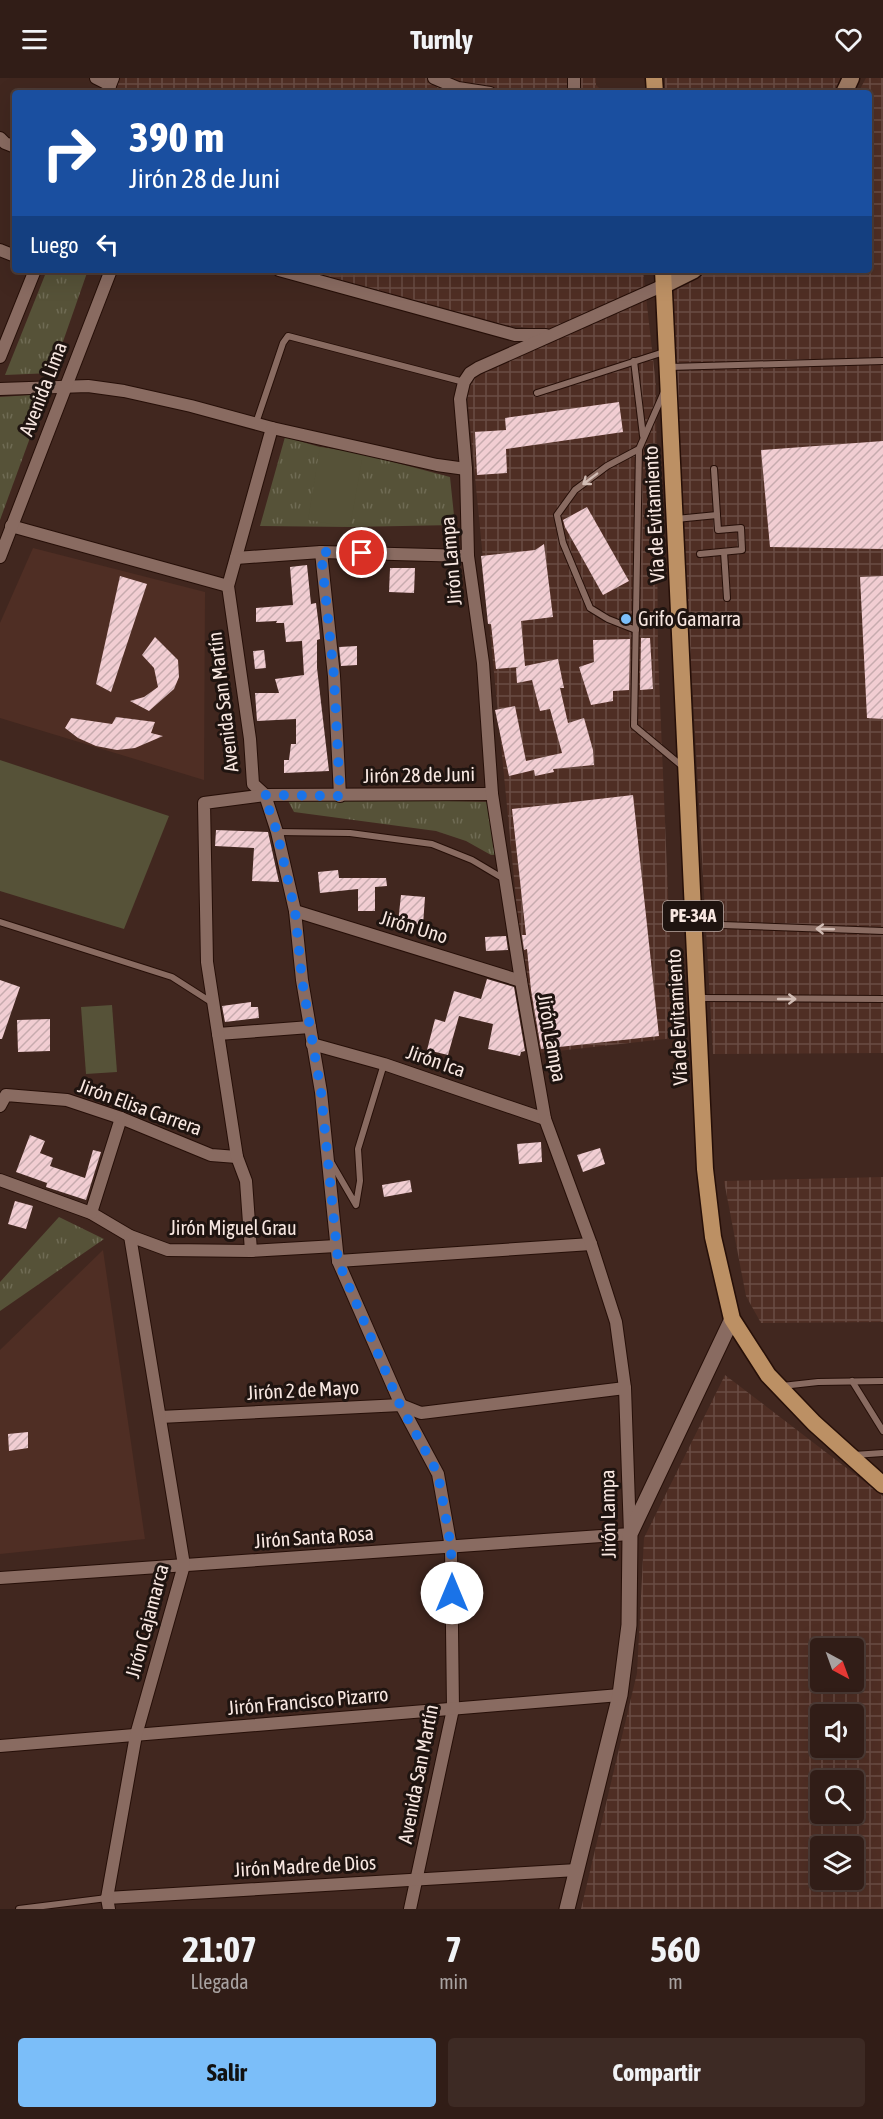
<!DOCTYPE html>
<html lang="es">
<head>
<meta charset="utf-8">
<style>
	body { margin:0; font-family:"Asap Condensed",sans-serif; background:#3d2a24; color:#f1f3f6; height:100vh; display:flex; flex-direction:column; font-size:22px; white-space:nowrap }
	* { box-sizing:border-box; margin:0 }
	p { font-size:20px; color:#a8a2a1 }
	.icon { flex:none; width:33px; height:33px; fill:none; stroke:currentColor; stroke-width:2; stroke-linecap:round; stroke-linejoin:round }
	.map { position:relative; height:1831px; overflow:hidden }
	.side { display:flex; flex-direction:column; background:#311d17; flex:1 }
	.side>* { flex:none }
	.banner { position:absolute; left:12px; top:12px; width:860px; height:183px; border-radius:6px; box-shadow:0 6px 24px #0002,0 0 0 2px #4c3b36; background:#1a4fa0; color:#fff; overflow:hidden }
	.needle { width:39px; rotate:139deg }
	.buttons { position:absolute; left:810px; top:1560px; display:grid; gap:12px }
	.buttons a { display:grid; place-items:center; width:54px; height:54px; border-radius:6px; background:#311d17; box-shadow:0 6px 24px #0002,0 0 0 2px #4c3b36; font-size:30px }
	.pin { position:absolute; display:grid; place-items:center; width:51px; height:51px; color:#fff; margin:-26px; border:3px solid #fff; border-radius:50%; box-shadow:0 2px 6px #0007 }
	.me { position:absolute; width:66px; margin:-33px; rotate:0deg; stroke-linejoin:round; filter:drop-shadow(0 0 4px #0008) }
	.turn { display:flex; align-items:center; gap:21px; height:126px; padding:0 18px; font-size:27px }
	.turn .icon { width:78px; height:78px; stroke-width:2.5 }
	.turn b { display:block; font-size:42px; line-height:51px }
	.then { display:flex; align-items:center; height:57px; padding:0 18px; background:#0003; gap:12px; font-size:22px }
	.eta { display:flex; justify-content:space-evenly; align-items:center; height:102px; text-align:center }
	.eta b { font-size:36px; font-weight:700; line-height:42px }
	.action { display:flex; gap:12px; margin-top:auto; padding:12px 18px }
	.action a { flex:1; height:69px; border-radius:6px; background:#7bbef9; color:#111; font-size:24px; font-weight:700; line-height:69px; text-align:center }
	.action a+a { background:#3d2a24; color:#f1f3f6 }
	header { display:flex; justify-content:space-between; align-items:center; height:78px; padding:0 18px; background:#311d17; font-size:27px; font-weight:700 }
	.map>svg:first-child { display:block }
</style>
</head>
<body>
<header><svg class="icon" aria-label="menu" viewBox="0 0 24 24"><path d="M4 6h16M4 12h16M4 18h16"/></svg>Turnly<svg class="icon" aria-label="heart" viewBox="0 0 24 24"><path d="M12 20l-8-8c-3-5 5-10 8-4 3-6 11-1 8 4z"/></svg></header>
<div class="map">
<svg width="883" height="1831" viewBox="0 0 883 1831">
	<defs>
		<pattern id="industrial-grid" width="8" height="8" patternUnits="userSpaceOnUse" patternTransform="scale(1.5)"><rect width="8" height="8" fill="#4f2e24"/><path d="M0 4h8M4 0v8" fill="none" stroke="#694c44"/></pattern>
		<pattern id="park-tufts" width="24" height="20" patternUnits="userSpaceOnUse" patternTransform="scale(1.5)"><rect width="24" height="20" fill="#565238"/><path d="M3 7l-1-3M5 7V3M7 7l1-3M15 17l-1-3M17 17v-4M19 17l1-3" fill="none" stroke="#6f6b54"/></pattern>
		<pattern id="building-hatch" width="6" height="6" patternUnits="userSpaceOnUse" patternTransform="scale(1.5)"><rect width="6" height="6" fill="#f1cdd2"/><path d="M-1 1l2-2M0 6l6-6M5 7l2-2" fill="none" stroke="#c7abae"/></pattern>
	</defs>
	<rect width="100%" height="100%" fill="#41271f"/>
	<g fill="#4f2e24">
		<path d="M33,470L205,514L204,702L0,640V545Z"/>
		<path d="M103,1172L145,1461L0,1476V1272Z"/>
	</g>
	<g fill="url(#industrial-grid)" fill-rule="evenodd">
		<path d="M117,0H596V7L604,15H111Z"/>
		<path d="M665,0H844L836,15H665Z"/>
		<path d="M866,0H883V975L713,976L670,212L713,192H868V15H858Z"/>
		<path d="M303,192H643L656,307L658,576L674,960L531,976L467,316L473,300L531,271L538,251L485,245Z"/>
		<path d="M883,1099V1244L761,1245L746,1218L724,1103Z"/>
		<path d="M725,1297L883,1418V1831H581L637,1595L644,1460ZM854,1570V1604H820V1570ZM820,1636H854V1670H820ZM854,1702V1736H820V1702ZM854,1768V1802H820V1768Z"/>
	</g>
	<g fill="url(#park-tufts)">
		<path d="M47,192H88L52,295L5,297Z"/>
		<path d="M46,316L0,442V319Z"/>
		<path d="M285,359L320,369L363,376L450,399L455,447L350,449L260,448Z"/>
		<path d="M286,719L487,724L498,777H491L466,763L436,753L294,734Z"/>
		<path d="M59,1139L104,1161L0,1233V1204Z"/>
	</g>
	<g fill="#565238">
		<path d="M320,369L363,376L350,449L308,442Z"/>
		<path d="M0,682L169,738L124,851L0,813Z"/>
		<path d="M112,927L117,994L86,996L81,929Z"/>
	</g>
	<g fill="url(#building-hatch)">
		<path d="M619,324L623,354L506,371L507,395L477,397L475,354L506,352L505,340Z"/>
		<path d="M883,363V471L770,469L761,372Z"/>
		<path d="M587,429L629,503L603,517L565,449L563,442Z"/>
		<path d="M544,466L553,539L521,543L525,588L558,581L564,610H560L568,645L584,640L593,672L594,687L553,691L554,694L535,698L534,692L509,698L495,632L515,628L526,683L562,675L550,631L540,633L532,602L517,605L516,590L518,589L496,591L491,546H488L481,478L535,472Z"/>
		<path d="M307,487L311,526L316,525L319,549L320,561L317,562V590L329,693L284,695V682H289L291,666H296V641L257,643L255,615H279L275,601L304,597L302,563L286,564L284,545H276L277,543L256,544V530L293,527L290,489Z"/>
		<path d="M390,490H415L414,515L389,514Z"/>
		<path d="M120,498L147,506L111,614L96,606Z"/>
		<path d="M883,498V641L867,640L860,499Z"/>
		<path d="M155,559L178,582L179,599L174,611L149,633L130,623L144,619L158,609L154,590L142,577Z"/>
		<path d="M641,560H650L653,611L640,612Z"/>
		<path d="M630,561L629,612L613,613V623L591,627L579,589L594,584L593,562Z"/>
		<path d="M357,568V587L341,588L339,569Z"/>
		<path d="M264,572L266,590L255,591L253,573Z"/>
		<path d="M116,639L155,644L151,655L163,658L135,670L117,672L96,668L78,660L65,650L71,640L112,646Z"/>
		<path d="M633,717L659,958L541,971L531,912L527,871L524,872L522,857H526L512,731Z"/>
		<path d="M216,752L268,754L279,804L252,803L254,770L215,768Z"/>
		<path d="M338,792L339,800H386L387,808L375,809V833H358V811L320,815L318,794Z"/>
		<path d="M401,817L425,819L423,847L398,845Z"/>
		<path d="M506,858L508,872L486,873L485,859Z"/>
		<path d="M487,901L514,909L525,973L521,974L520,978L488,971L493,946L459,938L448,977L427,972L435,941L445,944L454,913L481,921Z"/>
		<path d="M0,902L20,909L2,961H0Z"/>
		<path d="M251,924V929H258L259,940L225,944L222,928Z"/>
		<path d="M50,941V973L18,974L17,942Z"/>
		<path d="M30,1057L45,1063L40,1075L53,1080L50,1088L85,1100L93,1072L101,1074L86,1122L46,1109L47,1105L16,1094Z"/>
		<path d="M541,1064L542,1084L519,1086L517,1066Z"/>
		<path d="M600,1070L605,1086L583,1094L577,1077Z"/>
		<path d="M410,1102L412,1114L384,1119L382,1107Z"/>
		<path d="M15,1123L33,1128L26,1151L8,1146Z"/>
		<path d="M28,1354V1370L9,1373L8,1356Z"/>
	</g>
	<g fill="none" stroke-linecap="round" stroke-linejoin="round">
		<g stroke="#260f08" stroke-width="8">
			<g id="service">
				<path d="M634,283L643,358"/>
				<path d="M669,289L883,283"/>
				<path d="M664,314L639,371L634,648L682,688"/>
				<path d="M537,315L664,274"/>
				<path d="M256,345L283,265L288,258L464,304"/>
				<path d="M676,441L717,437"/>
				<path d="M724,474L727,520"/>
				<path d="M700,476L742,472L741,450L718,452L714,391"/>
				<path d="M636,552L608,541L590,530L563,465L557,437L575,412L607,388L639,371"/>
				<path d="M277,754L350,755L432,766L472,782L504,801"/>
				<path d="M0,844L172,899L211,924"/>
				<path d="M694,846L883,853"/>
				<path d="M698,920L883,921"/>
				<path d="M331,1084L356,1127L360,1103L358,1071L384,986"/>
				<path d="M852,1303L883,1353"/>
				<path d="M782,1308L818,1304L883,1303"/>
				<path d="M854,1377L883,1375"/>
				<path d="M19,1831L107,1820"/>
			</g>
		</g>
		<g stroke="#260f08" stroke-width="14">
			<g id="minor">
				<path d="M96,0L110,7"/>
				<path d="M434,0L458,10L490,15"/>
				<path d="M107,15L113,0"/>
				<path d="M574,15V0"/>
				<path d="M0,60L5,65L15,69"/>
				<path d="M0,172L15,178"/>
				<path d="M279,192L515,257H546"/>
				<path d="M0,279L35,192"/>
				<path d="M0,311L88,308L124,313L191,328L272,350L437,387L466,391"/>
				<path d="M272,350L228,508L250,661L253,706L265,717L277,754L295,833L302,902L321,1014L338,1183L401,1327L438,1396L451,1469L453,1631L410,1831"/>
				<path d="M11,448L228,508"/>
				<path d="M321,474L334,598L340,718"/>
				<path d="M0,479L111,192"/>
				<path d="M236,480L321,474L468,478"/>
				<path d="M295,833L521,903"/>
				<path d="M218,956L310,949"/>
				<path d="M312,966L384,986L545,1041"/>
				<path d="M0,1028L6,1017L67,1022L121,1040L211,1077L237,1079"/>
				<path d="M0,1102L91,1135L130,1158L168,1172L251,1173L336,1168"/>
				<path d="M91,1135L121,1040"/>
				<path d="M251,1173L246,1103L237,1079L207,884L204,725L265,717L492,716"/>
				<path d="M338,1183L591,1166"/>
				<path d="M160,1339L401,1327L421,1335L625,1310"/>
				<path d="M0,1500L630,1456L625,1310L616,1244L591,1166L545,1041L521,903L492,716L483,585L468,478L466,391L460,321L464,304L470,295L478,290L664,207"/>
				<path d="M0,1668L620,1617"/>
				<path d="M107,1820L577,1792"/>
				<path d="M109,1831L107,1820L136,1657L184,1487L130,1158"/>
			</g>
		</g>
		<g stroke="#260f08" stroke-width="17">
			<path id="tertiary" d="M567,1831L620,1617L629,1547L630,1456L732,1241"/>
		</g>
		<g stroke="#260f08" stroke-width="19">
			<g id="secondary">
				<path d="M844,15L851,0"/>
				<path d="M664,207L694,192"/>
			</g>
		</g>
		<g stroke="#260f08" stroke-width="19">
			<g id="trunk">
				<path d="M654,0L655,15"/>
				<path d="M663,192L705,1091L713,1159L732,1241L768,1297L814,1345L883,1407"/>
			</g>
		</g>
		<use href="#service" stroke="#896b61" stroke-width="6"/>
		<use href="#minor" stroke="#896b61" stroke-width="12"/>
		<use href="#tertiary" stroke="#896b61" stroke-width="15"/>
		<use href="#secondary" stroke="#9c7962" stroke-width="16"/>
		<use href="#trunk" stroke="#bc9064" stroke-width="16"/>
	</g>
	<defs><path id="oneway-shaft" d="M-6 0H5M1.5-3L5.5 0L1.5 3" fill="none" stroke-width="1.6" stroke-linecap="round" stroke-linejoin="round" transform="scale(1.5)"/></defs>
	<g stroke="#d1bcb4">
		<use href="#oneway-shaft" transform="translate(590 401) rotate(143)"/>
		<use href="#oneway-shaft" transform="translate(825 851) rotate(-178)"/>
		<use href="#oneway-shaft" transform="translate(787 921)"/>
	</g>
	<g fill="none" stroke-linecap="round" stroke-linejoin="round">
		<path stroke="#1a73e8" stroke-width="10" stroke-dasharray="0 18" d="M362,475L321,474L334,598L340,718L264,717L277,754L295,833L302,902L321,1014L338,1183L400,1327L438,1396L451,1469L452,1515"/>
	</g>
	<circle fill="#7bbef9" stroke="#1f1410" stroke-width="2" cx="626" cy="541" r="6"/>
	<g text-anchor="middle" stroke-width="6" stroke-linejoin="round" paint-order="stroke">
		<rect fill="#1f1410" stroke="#b7a8a2" stroke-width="1.5" x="663" y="823" width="60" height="30" rx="4.5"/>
		<g font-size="18" font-weight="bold" fill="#f8e7e1">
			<text x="693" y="844">PE-34A</text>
		</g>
		<g font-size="20" fill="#f8e7e1" stroke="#1f1410">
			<text transform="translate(43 311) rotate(-69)" y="7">Avenida Lima</text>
			<text transform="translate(654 436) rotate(-93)" y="7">Vía de Evitamiento</text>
			<text transform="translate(451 483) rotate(-95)" y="7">Jirón Lampa</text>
			<text transform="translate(223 624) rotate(-97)" y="7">Avenida San Martín</text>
			<text transform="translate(419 697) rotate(-1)" y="7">Jirón 28 de Juni</text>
			<text transform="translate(414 849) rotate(17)" y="7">Jirón Uno</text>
			<text transform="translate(677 939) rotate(-93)" y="7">Vía de Evitamiento</text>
			<text transform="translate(552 960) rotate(80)" y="7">Jirón Lampa</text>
			<text transform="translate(436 983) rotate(19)" y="7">Jirón Ica</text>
			<text transform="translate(140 1029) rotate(20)" y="7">Jirón Elisa Carrera</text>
			<text x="233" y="1157">Jirón Miguel Grau</text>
			<text transform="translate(303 1312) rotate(-3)" y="7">Jirón 2 de Mayo</text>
			<text transform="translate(608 1436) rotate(-91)" y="7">Jirón Lampa</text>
			<text transform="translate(314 1459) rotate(-4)" y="7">Jirón Santa Rosa</text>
			<text transform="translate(147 1543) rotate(-75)" y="7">Jirón Cajamarca</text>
			<text transform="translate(308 1623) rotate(-5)" y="7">Jirón Francisco Pizarro</text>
			<text transform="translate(418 1696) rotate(-79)" y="7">Avenida San Martín</text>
			<text transform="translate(305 1788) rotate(-3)" y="7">Jirón Madre de Dios</text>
		</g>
		<g font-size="20" fill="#f8e7e1" stroke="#1f1410" text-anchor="start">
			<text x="638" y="548">Grifo Gamarra</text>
		</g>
	</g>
</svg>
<div class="buttons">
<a><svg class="needle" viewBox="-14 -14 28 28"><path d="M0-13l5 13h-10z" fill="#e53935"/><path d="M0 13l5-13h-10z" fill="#a8a2a1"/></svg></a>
<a><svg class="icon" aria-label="sound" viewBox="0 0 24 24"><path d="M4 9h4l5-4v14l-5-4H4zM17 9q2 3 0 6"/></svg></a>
<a><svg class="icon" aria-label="search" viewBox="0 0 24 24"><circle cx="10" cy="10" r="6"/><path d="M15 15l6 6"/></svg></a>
<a><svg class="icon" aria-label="layers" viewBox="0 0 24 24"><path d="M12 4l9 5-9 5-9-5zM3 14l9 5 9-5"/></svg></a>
</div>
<div class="pin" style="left:362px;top:475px;background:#d93025"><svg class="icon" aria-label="arrive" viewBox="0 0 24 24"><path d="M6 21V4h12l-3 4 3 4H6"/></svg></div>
<svg class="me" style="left:452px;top:1515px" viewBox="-20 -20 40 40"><circle r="19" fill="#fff"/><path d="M0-13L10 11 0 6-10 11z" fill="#1a73e8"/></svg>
<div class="banner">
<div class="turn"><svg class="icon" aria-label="right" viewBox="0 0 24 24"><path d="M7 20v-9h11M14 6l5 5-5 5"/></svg><div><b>390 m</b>Jirón 28 de Juni</div></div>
<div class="then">Luego<svg class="icon" aria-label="left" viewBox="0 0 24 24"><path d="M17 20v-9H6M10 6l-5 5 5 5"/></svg></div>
</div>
</div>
<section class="side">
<div class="eta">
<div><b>21:07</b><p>Llegada</p></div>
<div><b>7</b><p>min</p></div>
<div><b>560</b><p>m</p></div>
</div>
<div class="action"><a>Salir</a><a>Compartir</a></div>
</section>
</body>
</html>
